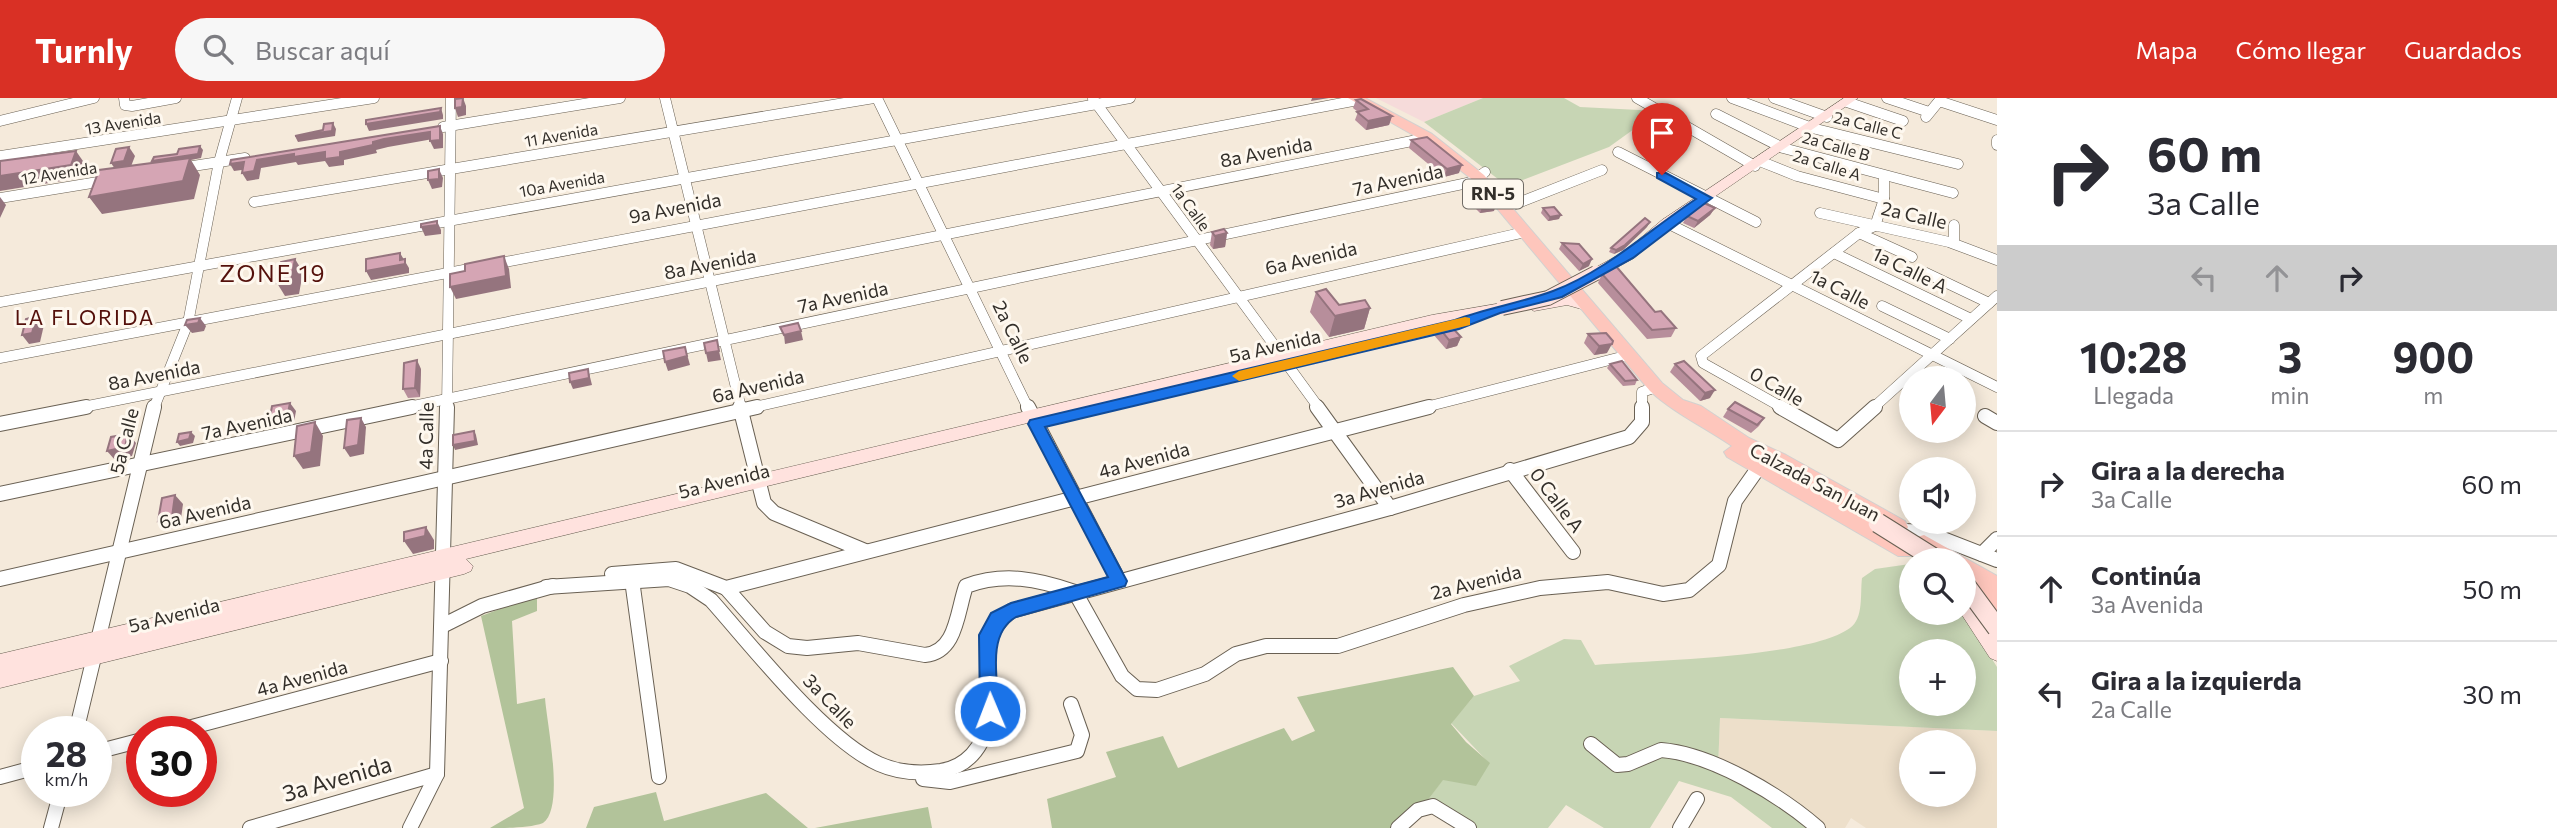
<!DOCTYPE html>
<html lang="es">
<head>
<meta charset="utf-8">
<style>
	body { margin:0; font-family:Commissioner,sans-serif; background:#f7f7f7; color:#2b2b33; height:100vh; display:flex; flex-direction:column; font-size:26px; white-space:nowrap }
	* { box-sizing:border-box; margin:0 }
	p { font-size:23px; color:#7c7c81 }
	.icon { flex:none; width:38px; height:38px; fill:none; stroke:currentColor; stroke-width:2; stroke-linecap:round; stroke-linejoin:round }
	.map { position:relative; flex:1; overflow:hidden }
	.sheet { display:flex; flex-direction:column; background:#fff; width:560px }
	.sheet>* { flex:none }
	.top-card { background:#fff; color:#2b2b33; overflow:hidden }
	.needle { width:46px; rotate:196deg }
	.tools { position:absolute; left:1899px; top:268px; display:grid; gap:14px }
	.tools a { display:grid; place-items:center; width:77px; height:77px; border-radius:50%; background:#fff; box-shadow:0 4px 18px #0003; font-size:35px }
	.speed { position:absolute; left:21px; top:618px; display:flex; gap:14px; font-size:35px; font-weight:700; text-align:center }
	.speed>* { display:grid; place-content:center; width:91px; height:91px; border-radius:50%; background:#fff; box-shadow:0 4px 18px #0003; line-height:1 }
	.speed small { font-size:18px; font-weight:400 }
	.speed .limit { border:10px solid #d22; background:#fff; color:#111 }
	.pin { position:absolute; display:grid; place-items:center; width:60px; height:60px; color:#fff; margin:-72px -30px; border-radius:50% 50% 50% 0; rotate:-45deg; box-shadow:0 0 7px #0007 }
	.pin .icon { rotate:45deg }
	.me { position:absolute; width:77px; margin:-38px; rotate:359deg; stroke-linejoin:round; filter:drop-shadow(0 0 5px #0008) }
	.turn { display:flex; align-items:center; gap:24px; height:147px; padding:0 35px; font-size:32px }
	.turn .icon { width:91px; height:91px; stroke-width:2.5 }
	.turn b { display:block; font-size:49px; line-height:60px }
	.lanes { display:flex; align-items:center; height:66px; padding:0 35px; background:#0003; justify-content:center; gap:35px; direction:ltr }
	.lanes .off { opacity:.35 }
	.eta { display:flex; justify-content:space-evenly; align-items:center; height:119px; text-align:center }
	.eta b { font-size:42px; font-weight:700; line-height:49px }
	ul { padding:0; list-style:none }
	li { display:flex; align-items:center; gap:21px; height:105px; padding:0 35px; border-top:2px solid #e1e1e2 }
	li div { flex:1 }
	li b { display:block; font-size:26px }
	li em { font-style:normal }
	header { display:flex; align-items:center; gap:42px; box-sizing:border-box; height:98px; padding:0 35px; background:#d93025; color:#fff }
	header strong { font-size:33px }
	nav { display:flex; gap:38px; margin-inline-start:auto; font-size:24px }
	.search { width:490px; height:63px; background:#f7f7f7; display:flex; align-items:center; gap:18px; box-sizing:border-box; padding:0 24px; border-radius:38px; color:#7c7c81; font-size:26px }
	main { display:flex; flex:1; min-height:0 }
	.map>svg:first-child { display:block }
</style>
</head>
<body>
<header>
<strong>Turnly</strong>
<div class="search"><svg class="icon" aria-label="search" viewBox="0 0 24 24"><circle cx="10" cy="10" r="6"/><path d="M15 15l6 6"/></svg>Buscar aquí</div>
<nav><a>Mapa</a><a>Cómo llegar</a><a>Guardados</a></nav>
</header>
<main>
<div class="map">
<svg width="1997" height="730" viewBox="0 0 1997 730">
	<rect width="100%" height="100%" fill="#f5eadb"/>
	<path fill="#f6dbda" d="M1376,0H1483L1424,24Z"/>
	<path fill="#eddfca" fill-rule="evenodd" d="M1720,620L1997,633V730H1866L1851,720L1845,730H1806L1780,703L1718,671ZM1911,644H1964V696H1911Z"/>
	<g fill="#c7d5b4" fill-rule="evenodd">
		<path d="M1483,0H1564L1580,9L1659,13L1609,49L1507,88L1424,24Z"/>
		<path d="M1910,466L1911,514L1963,515L1997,569V633L1720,620L1718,671L1780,703L1806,730H1772L1731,699L1679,683L1650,730H1604L1566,707L1548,730H1466L1428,702L1443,681L1489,665L1451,625L1474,598L1520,583L1509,568L1564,541L1581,542L1595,567C1651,562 1809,560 1850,530C1864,520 1860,496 1862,480L1875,471ZM1911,553H1964V606H1911Z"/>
	</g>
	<g fill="#b2c39a">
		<path d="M537,497V513L512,523L517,606L545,600C547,626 565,710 543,725C530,730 506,730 490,730L524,710L481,518Z"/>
		<path d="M1453,569L1474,598L1451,626L1466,644L1490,665L1476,688L1443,682L1428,702L1393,730H1052L1047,701L1116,679L1106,654L1163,638L1178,670L1284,630L1292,643L1315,633L1297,599Z"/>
		<path d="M656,694L664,723L766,695L808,730H586L594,709Z"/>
		<path d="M928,709L932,730H815Z"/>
	</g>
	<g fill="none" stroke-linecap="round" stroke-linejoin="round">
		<g stroke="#696053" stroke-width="11">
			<g id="street-far1">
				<path d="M124,0L125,7L132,8L176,0"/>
				<path d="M665,0L741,310"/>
				<path d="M877,0L1028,310"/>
				<path d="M1637,0L1755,68"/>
				<path d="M1732,0L1812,30L1958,66"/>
				<path d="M1774,0L1827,19"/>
				<path d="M1887,0L1929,14"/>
				<path d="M1093,1L1277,251"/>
				<path d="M1847,4L1903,23"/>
				<path d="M1716,16L1783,50L1953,95"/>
				<path d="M1926,19L1939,3L1997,22"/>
				<path d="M0,23L94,0"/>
				<path d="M443,29L620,0"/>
				<path d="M1997,42V47"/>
				<path d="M1618,54L1756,124"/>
				<path d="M0,58L374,0"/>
				<path d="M1762,64L1797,78L1884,101"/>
				<path d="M180,70L245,60"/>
				<path d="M0,100L110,82"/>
				<path d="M254,104L874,0"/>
				<path d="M1513,107L1602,72"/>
				<path d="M1820,115L1949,144L1997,162"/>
				<path d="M1667,125L1997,289"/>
				<path d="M1954,127V145"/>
				<path d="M1859,135L1912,159"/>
				<path d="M1834,155L1971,221"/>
				<path d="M1924,174L1989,205"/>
				<path d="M0,204L1130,0"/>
				<path d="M1882,208L1950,241"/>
				<path d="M1276,251L1319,310"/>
				<path d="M0,260L1358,2"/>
				<path d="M78,310L1427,40"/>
				<path d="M154,310L188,225L219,64L237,0"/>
				<path d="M404,310L1472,84L1485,74"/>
				<path d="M447,310L451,0"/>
				<path d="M750,310L1525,134"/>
				<path d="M1422,310L1629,257"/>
				<path d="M1642,310V294L1656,289"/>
				<path d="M1783,310L1703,265L1701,258L1859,135L1875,128L1884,101V78"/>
				<path d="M1873,310L1997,198"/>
			</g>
		</g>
		<g stroke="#696053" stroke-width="16">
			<g id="street">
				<path d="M740,309L764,405L774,415L865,453"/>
				<path d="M1028,309L1119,483"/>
				<path d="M1317,309L1390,410"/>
				<path d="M1780,309L1838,342L1875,309"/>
				<path d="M1985,318L1997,325"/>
				<path d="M0,326L86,309"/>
				<path d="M1510,372L1573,454"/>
				<path d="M0,396L412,309"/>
				<path d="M1905,433L1925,434L1997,462"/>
				<path d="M1982,456L1997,441"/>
				<path d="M612,476L676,471L726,490L1429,309"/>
				<path d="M0,481L757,309"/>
				<path d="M632,482L659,679"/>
				<path d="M546,489L669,481L690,488L711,502C752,548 825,642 879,666C899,675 919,676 941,673C969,668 983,648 989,622C997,581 971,543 1011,513L1390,410L1629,339L1642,324V309"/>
				<path d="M726,490L765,534L788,548L807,550L858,545L925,557C957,554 957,513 966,488C1004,474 1038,481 1075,494"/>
				<path d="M1075,494L1122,578L1137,591L1157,592L1205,576L1236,556L1266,548H1338L1464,507L1540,490L1608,484L1663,496L1689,492L1719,467L1735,403L1759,369"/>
				<path d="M442,528L482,508L553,488"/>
				<path d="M76,634L154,309"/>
				<path d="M173,634L441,563"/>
				<path d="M1591,646L1617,667L1628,666L1661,652C1712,656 1780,697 1818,730"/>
				<path d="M96,654L142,642"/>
				<path d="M0,679L37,669"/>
				<path d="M923,681L950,684L1077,653L1082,637L1071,606"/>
				<path d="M51,730L61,693"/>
				<path d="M250,730L437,676"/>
				<path d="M410,730L437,676L447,309"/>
				<path d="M1398,730L1418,712L1433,708L1469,730"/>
				<path d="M1680,730L1697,701"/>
			</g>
		</g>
		<g stroke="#696053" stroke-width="1">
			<g id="secondary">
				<path d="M1844,0H1858L1672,128L1634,160L1601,178H1591V172L1624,154L1662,122Z"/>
				<path d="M1567,197L1590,204L1593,207L1585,212L1567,207L1534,213L1526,208L1534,203Z"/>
				<path d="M1502,205L1507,206L1510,210L1507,214L1432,227L466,461L473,468L471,473L464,476L0,590V556L1432,217Z"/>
				<path d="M1964,497L1971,499L1997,537V563L1990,560L1960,514H1964Z"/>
			</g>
		</g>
		<g stroke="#d2d1d0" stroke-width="2">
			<g id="primary">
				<path d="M1348,0H1365L1432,36L1484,77L1662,285L1683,302L1701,308L1749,340L1786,357L1905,423L1908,429L1905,435H1893L1912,446L1915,452L1912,458H1898L1727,359L1724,354L1732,348C1704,329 1674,315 1650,293L1474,83L1422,42Z"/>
				<path d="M1924,437L1997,478V514L1964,497V462C1945,462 1923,464 1914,445L1917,439Z"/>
			</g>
		</g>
		<use href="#street-far1" stroke="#fff" stroke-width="10"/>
		<use href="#street" stroke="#fff" stroke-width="14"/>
		<use href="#secondary" fill="#ffe2de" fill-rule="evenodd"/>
		<use href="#primary" fill="#fec6bc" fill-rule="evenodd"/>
		<g stroke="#696053" stroke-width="16" stroke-linecap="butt">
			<path id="secondary-bridge-far1" d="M1502,210L1548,200L1596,175"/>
		</g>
		<g stroke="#696053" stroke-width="21" stroke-linecap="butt">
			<g id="secondary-bridge">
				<path d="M1878,425L1937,462"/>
				<path d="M1964,485L1997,530"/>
			</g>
		</g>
		<use href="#secondary-bridge-far1" stroke="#ffe2de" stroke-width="14"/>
		<use href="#secondary-bridge" stroke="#ffe2de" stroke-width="19"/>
	</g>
	<g fill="#b78e9b">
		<path d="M1356,2L1392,18L1389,27L1366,32L1355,22L1358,14L1353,10Z"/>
		<path d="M1411,42L1459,75L1444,79L1409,50Z"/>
		<path d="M1472,95L1494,113L1480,115L1469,104Z"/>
		<path d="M1543,110L1559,121L1548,123L1541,115Z"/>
		<path d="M1715,110L1710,117L1694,130L1683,125L1687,118Z"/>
		<path d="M1647,129L1623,152L1614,156L1609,154L1611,150Z"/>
		<path d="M1212,134L1227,135L1225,149L1213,151L1210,147Z"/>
		<path d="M1562,145L1589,168L1579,173L1559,151Z"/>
		<path d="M1602,176L1655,214L1676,230L1671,239L1647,241L1598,185Z"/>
		<path d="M1316,194L1339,207L1370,210L1364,231L1329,239L1310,214Z"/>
		<path d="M1437,227L1461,239L1457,248L1446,251L1433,236Z"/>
		<path d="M1588,236L1607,255L1594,257L1584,245Z"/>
		<path d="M1684,263L1710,300L1700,303L1670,274L1675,266Z"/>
		<path d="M1610,266L1637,282L1635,287L1623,288L1607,270Z"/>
		<path d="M421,271L420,299L408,300L403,291Z"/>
		<path d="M1728,311L1764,320L1759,328L1751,335L1723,319Z"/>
	</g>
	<g fill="#95747e">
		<path d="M463,0L466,8V17L458,19L455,10Z"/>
		<path d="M1312,0H1329L1311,3Z"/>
		<path d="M441,10L443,17V21L369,33L366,26Z"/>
		<path d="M1392,18L1389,27L1366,32L1368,23Z"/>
		<path d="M333,25L336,31L335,38L298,44L295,38L332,33Z"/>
		<path d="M440,28L443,36V50L434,51L430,43Z"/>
		<path d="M430,34L433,41L388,49L376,52L377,55L344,62V67L329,69L325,63L298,67L296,64L261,70L259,81L247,83L242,75L257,62L294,56L340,54L384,41Z"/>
		<path d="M200,48L203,52L201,60L191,62L200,77L194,101L102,116L89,99L155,67L152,63Z"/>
		<path d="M129,49L135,58L130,71L117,74L111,65Z"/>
		<path d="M76,53L85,66L80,80L0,93V78Z"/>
		<path d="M244,64L249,71L234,73L230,66Z"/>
		<path d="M1462,67L1459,75L1444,79L1447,71Z"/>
		<path d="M439,71L443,80L442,89L432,91L428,82Z"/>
		<path d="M0,99L6,107L0,120Z"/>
		<path d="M1497,104L1494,113L1480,115L1483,106Z"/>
		<path d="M1715,110L1710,117L1694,130L1698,123Z"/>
		<path d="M1561,117L1559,121L1548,123L1550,119Z"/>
		<path d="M437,123L441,132V136L425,138L421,129Z"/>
		<path d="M1650,124L1647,129L1623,152L1614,156L1616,152Z"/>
		<path d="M1227,135L1225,149L1213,151L1215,138Z"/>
		<path d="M400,155L409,170V175L371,182L366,173L400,162Z"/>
		<path d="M504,158L509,171L511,190L456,201L450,189Z"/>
		<path d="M295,161L303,174L299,196L285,198L277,185Z"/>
		<path d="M1592,161L1589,168L1579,173L1583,166Z"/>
		<path d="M1370,210L1364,231L1329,239L1335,218Z"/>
		<path d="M37,218L44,227L40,244L29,246L22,237Z"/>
		<path d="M200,220L206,228L204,233L192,235L185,227Z"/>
		<path d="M801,233L803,242L785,246L784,237Z"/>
		<path d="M1461,239L1457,248L1446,251L1449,242Z"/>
		<path d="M1612,246L1607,255L1594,257L1599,248Z"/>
		<path d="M685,249L690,267L668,273L665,264Z"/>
		<path d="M719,253L721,262L708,264L706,255Z"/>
		<path d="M417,262L421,271L420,299L415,290Z"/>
		<path d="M588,271L592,287L573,291L570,284Z"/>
		<path d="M1715,292L1710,300L1700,303L1705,295Z"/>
		<path d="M290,305L296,313L294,324L276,328L270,319Z"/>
		<path d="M361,320L366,329L364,356L350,359L344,350Z"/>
		<path d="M315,324L323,338L320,368L303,371L294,358Z"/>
		<path d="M474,333L476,337L478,347L455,352L453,347Z"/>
		<path d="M191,334L195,338L193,345L180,348L177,344Z"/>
		<path d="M128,336L136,345L132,358L115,362L107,353Z"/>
		<path d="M175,397L183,406L180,428L166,432L158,423Z"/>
		<path d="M426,429L434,442V451L413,456L404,443Z"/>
	</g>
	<g fill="#d5a5b4" stroke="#95747e" stroke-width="2">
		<path d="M463,0L462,9L455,10V1Z"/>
		<path d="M1361,1L1392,18L1368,23L1357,14L1368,11L1356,2Z"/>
		<path d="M441,10L440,14L366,26V22Z"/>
		<path d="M333,25L332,33L295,38L323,32L324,26Z"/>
		<path d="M440,28V42L430,43V34L384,41L373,44V47L340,54V59L325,61V54L294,59V56L257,62L254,73L242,75L244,64L230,66L231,62Z"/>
		<path d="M1427,39L1462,67L1447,71L1411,42Z"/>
		<path d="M200,48L198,56L152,63L154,59L177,56L179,51Z"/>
		<path d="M129,49L124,63L111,65L116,51Z"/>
		<path d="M76,53L71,67L0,78V63Z"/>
		<path d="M190,60L183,83L89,99L99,72Z"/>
		<path d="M439,71V81L428,82V73Z"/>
		<path d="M1487,93L1497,104L1483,106L1472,95Z"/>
		<path d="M1704,105L1715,110L1698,123L1687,118Z"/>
		<path d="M1554,109L1561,117L1550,119L1543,110Z"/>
		<path d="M1645,120L1650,124L1625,147L1616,152L1611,150Z"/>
		<path d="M437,123V127L421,129V126Z"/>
		<path d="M1224,131L1227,135L1215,138L1212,134Z"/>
		<path d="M1562,145L1579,146L1592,161L1583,166Z"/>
		<path d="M400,155V162L405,161V166L366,173V161Z"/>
		<path d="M504,158L506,178L450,189V176L465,173V166Z"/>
		<path d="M295,161L291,182L277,185L281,164Z"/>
		<path d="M1615,167L1655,214L1661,213L1676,230L1652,232L1602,176Z"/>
		<path d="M1326,191L1339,207L1365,202L1370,210L1335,218L1316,194Z"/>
		<path d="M37,218L32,235L22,237L26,221Z"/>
		<path d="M200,220L198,225L185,227L187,222Z"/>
		<path d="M798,225L801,233L784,237L780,229Z"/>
		<path d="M1448,225L1461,239L1449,242L1437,227Z"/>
		<path d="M1606,235L1613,243L1612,246L1599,248L1588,236Z"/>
		<path d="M717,242L719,253L706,255L704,245Z"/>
		<path d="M685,249L687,258L665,264L663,253Z"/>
		<path d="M417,262L415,290L403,291L404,265Z"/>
		<path d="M1622,263L1637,282L1625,283L1610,266Z"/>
		<path d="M1684,263L1715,292L1705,295L1675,266Z"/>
		<path d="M588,271L589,280L570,284L569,275Z"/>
		<path d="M1735,304L1764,320L1757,327L1728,311Z"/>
		<path d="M290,305L288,315L270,319L272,308Z"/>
		<path d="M361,320L358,347L344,350L347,322Z"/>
		<path d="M315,324L311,354L294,358L297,328Z"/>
		<path d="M474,333L475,343L453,347V337Z"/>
		<path d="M191,334L189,341L177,344L179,336Z"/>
		<path d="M128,336L125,349L107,353L111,339Z"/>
		<path d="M175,397L172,419L158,423L162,400Z"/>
		<path d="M426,429L425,438L404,443V434Z"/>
	</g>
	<path fill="#1a73e8" stroke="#114b97" stroke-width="2" d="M1657,75H1666L1712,100L1633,160L1562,199L1500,215L1459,231L1045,329L1127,483L1125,488L1016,519C986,536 998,583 999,613L997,619L990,621L983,619L980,613L979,537L991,515L1011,505L1108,479L1028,326L1030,322L1455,222C1487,210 1521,205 1553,193C1606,173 1649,132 1696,101L1657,80Z"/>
	<path fill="#f59e0b" d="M1465,219L1470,220V227L1239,283L1232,278L1239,273Z"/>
	<g text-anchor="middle" stroke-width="6" stroke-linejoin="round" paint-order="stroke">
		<g font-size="16" fill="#332f2a" stroke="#fef8ef">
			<text transform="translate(123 25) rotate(-9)" y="6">13 Avenida</text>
			<text transform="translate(1868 27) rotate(14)" y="6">2a Calle C</text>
			<text transform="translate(561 37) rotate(-10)" y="6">11 Avenida</text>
			<text transform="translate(1836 48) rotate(16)" y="6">2a Calle B</text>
			<text transform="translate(1827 67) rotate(17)" y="6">2a Calle A</text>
			<text transform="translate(59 75) rotate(-9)" y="6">12 Avenida</text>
			<text transform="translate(562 86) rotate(-10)" y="6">10a Avenida</text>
			<text transform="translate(1191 109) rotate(54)" y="6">1a Calle</text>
		</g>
		<rect fill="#fef8ef" stroke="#706b65" stroke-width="2" x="1463" y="81.5" width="60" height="29" rx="5"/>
		<g font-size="18" font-weight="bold" fill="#332f2a">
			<text x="1493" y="102">RN-5</text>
		</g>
		<g font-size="19" fill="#332f2a" stroke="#fef8ef">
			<text transform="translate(1266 54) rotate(-11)" y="7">8a Avenida</text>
			<text transform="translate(1398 82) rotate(-12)" y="7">7a Avenida</text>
			<text transform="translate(675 110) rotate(-11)" y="7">9a Avenida</text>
			<text transform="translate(1914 117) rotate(13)" y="7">2a Calle</text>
			<text transform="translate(1311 160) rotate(-13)" y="7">6a Avenida</text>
			<text transform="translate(710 166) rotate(-11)" y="7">8a Avenida</text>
			<text transform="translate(1910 172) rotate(26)" y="7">1a Calle A</text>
			<text transform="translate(1840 191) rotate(27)" y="7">1a Calle</text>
			<text transform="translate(843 199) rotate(-12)" y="7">7a Avenida</text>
			<text transform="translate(1013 234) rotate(64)" y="7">2a Calle</text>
			<text transform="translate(1275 248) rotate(-13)" y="7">5a Avenida</text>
			<text transform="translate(154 277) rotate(-11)" y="7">8a Avenida</text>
			<text transform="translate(758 288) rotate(-13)" y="7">6a Avenida</text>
			<text transform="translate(1777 288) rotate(30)" y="7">0 Calle</text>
			<text transform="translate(247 326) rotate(-12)" y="7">7a Avenida</text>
			<text transform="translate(426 338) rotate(-89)" y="7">4a Calle</text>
			<text transform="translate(124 343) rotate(-76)" y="7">5a Calle</text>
			<text transform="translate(1144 362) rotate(-15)" y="7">4a Avenida</text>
			<text transform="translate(724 383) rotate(-14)" y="7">5a Avenida</text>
			<text transform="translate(1815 384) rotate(28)" y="7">Calzada San Juan</text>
			<text transform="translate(1379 391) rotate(-16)" y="7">3a Avenida</text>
			<text transform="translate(1557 402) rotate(53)" y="7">0 Calle A</text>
			<text transform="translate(205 414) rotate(-13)" y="7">6a Avenida</text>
			<text transform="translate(1476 484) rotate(-14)" y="7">2a Avenida</text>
			<text transform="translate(174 517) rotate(-14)" y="7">5a Avenida</text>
			<text transform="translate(302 580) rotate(-15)" y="7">4a Avenida</text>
			<text transform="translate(830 603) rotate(46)" y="7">3a Calle</text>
		</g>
		<g font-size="21" letter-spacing="2" fill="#54100b" stroke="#fef8ef">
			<text x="85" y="227">LA FLORIDA</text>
		</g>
		<g font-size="23" letter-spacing="2" fill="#54100b" stroke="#fef8ef">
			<text x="273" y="184">ZONE 19</text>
		</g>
		<g font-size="23" fill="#332f2a" stroke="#fef8ef">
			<text transform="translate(337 681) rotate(-16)" y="8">3a Avenida</text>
		</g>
	</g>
</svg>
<div class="tools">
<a><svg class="needle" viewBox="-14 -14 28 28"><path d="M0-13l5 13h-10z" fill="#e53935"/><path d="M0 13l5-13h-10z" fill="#7c7c81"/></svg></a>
<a><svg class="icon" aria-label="sound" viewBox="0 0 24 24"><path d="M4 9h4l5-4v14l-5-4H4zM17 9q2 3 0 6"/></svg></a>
<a><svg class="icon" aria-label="search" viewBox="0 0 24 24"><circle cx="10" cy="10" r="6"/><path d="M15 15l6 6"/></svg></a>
<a>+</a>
<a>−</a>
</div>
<div class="speed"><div>28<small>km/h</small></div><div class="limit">30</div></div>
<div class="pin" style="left:1662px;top:77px;background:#d93025"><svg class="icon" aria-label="arrive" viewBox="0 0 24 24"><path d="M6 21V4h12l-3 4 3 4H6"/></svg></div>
<svg class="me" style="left:990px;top:613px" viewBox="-20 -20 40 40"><circle r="17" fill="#1a73e8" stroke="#fff" stroke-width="3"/><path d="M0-11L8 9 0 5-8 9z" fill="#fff"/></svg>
</div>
<section class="sheet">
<div class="top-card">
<div class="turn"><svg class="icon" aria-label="right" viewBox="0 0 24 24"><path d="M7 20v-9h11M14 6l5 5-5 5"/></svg><div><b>60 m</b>3a Calle</div></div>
<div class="lanes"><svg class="icon off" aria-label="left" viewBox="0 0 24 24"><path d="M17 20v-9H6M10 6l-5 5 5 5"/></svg><svg class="icon off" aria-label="ahead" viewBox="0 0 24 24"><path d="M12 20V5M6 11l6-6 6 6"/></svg><svg class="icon" aria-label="right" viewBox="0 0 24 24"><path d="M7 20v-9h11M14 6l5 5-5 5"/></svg></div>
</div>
<div class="eta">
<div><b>10:28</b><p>Llegada</p></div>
<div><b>3</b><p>min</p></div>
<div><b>900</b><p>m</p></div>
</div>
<ul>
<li><svg class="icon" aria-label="right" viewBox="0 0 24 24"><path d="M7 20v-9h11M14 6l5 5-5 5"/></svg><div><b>Gira a la derecha</b><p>3a Calle</p></div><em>60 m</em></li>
<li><svg class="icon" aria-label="ahead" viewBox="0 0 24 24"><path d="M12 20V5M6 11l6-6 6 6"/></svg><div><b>Continúa</b><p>3a Avenida</p></div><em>50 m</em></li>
<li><svg class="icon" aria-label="left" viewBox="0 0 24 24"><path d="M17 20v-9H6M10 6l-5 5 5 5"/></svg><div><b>Gira a la izquierda</b><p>2a Calle</p></div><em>30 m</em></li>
</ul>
</section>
</main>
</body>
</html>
